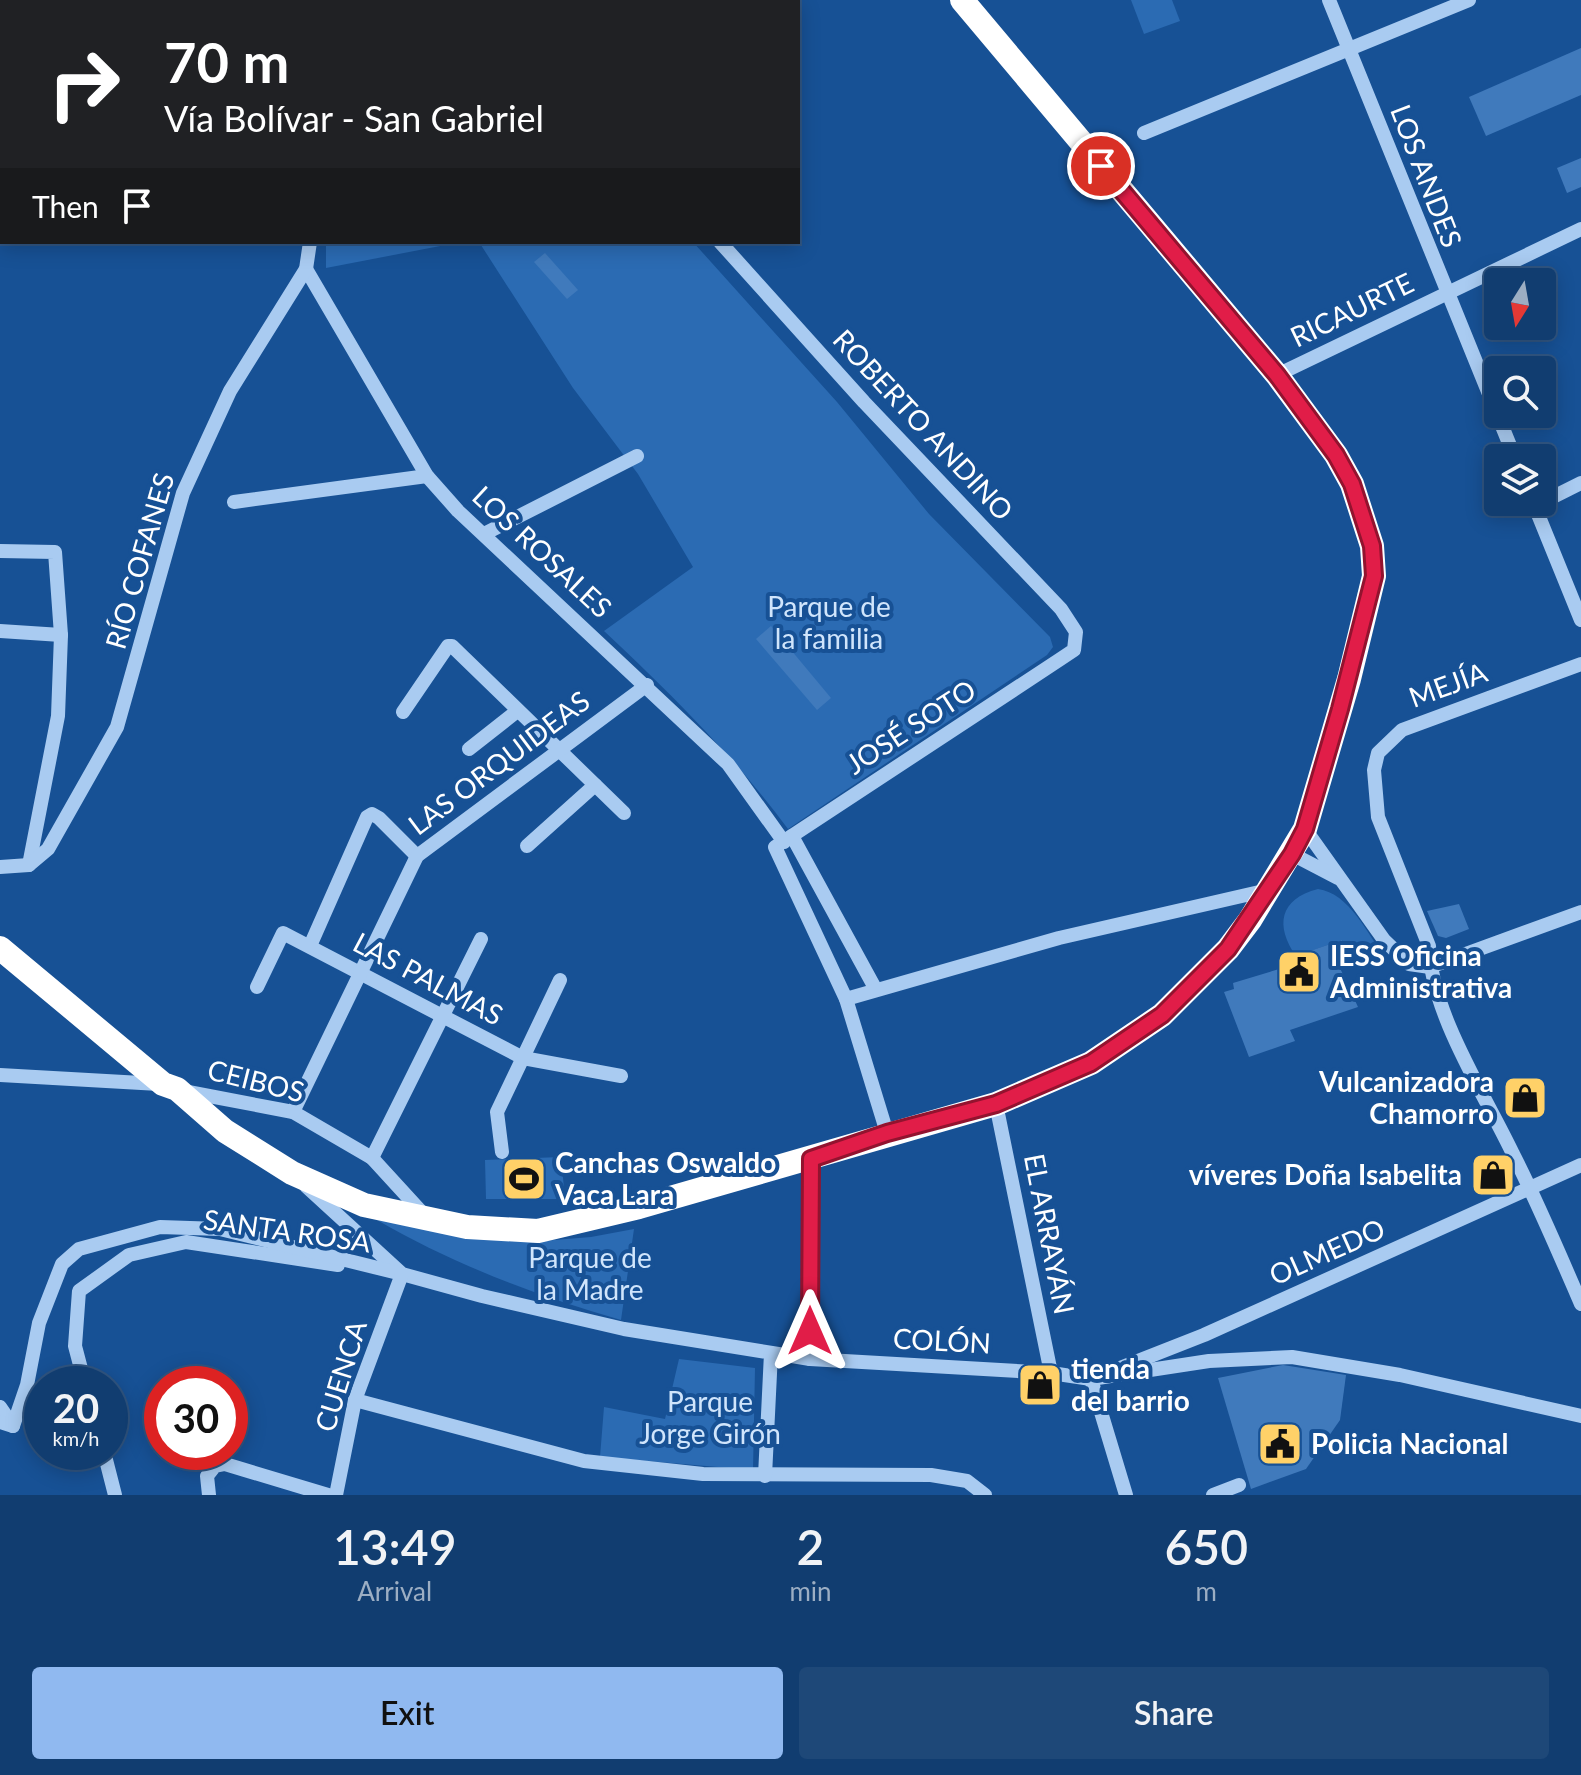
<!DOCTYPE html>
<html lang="en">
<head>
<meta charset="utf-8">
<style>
	body { margin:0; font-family:Lato,sans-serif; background:#1e4878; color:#f1f3f6; height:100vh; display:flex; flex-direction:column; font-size:30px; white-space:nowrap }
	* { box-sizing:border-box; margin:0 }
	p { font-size:26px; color:#9caec3 }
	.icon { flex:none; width:44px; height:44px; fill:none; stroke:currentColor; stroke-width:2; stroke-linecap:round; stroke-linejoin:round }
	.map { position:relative; height:1495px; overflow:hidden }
	.side { display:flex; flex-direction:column; background:#113d70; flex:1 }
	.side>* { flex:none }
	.guide { position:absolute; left:0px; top:0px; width:800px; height:244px; box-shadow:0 4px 20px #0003,0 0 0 2px #305683; background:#202124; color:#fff; overflow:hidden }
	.needle { width:52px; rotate:191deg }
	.fabs { position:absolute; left:1484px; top:268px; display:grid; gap:16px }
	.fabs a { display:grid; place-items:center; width:72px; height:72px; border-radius:8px; background:#113d70; box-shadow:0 4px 20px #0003,0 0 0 2px #305683; font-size:40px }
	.speed { position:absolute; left:24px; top:1366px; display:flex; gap:16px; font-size:40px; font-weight:700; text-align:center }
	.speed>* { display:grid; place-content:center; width:104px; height:104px; border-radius:50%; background:#113d70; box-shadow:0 4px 20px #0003,0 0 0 2px #305683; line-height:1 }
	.speed small { font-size:20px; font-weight:400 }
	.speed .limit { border:12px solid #d22; background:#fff; color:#111 }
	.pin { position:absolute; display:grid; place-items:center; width:68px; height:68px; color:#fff; margin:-34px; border:4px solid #fff; border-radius:50%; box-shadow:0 2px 8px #0007 }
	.me { position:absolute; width:88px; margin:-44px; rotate:0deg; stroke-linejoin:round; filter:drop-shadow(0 0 6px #0008) }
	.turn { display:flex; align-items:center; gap:28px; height:168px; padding:0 32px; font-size:36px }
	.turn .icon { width:104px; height:104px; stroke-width:2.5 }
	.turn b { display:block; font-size:56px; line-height:68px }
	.then { display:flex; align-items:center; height:76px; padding:0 32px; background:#0003; gap:16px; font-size:30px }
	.eta { display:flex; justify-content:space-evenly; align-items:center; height:136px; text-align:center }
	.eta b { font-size:48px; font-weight:600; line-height:56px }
	.action { display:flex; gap:16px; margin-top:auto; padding:16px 32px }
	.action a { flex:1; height:92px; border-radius:8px; background:#90b9f0; color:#111; font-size:32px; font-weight:600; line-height:92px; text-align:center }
	.action a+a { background:#1e4878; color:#f1f3f6 }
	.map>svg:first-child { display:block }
</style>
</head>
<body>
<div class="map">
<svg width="1581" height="1495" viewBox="0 0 1581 1495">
	<rect width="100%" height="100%" fill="#175195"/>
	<g fill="#2b6bb3">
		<path d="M1131,0H1172L1180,21L1144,34Z"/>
		<path d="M326,242H461L326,268Z"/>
		<path d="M479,242H693L837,402L929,514L1050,637L1053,647L1047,655L788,829C733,755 671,694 604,631L693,567L638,474L573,388Z"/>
		<path d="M1318,889C1349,893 1368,934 1385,958L1353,967L1342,940L1296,956C1275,926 1279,899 1318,889Z"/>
		<path d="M561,1157L565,1199H486L485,1160Z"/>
		<path d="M377,1220L529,1242L591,1237L634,1229L621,1320C537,1296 453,1264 377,1220Z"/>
		<path d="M679,1359L755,1368L753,1470L600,1457L604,1407L665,1419Z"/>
	</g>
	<g fill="#407abc">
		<path d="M1581,48V95L1486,136L1469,97Z"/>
		<path d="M1581,158V187L1567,193L1557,168Z"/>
		<path d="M545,253L578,290L567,299L534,262Z"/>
		<path d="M771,626L831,698L817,710L756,639Z"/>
		<path d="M1459,904L1469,929L1446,938L1438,936L1427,911Z"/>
		<path d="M1342,940L1351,963L1340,968L1358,1007L1290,1030L1295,1041L1249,1057L1224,992L1234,989L1233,983L1309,960L1307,952Z"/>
		<path d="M1283,1365L1346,1375L1340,1420L1306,1469L1251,1489L1218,1378Z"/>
	</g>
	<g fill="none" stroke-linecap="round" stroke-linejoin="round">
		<g stroke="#a9cbf1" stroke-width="14">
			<path d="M267,0L268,2"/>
			<path d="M507,0L508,2"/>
			<path d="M1329,0L1515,458"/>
			<path d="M1144,133L1469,0"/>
			<path d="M720,242L864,402L1061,609L1076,632L1074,650L1059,660L775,847L846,999L887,1133"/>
			<path d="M306,269L427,476L458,511L728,764L784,842"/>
			<path d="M1277,375L1581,229"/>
			<path d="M234,502L427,476"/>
			<path d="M1533,502L1581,620"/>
			<path d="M1535,506L1581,483"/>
			<path d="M484,534L637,456"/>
			<path d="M0,551L55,552L61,635L58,716L29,865"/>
			<path d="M0,631L61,635"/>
			<path d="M1581,664L1402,730L1378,753L1374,770L1378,817L1429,946C1431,1013 1484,1093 1513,1154C1538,1203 1559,1253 1581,1304"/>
			<path d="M403,712L448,646H452L624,813"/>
			<path d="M469,749L516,712"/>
			<path d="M1305,829L1384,940L1409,964L1430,967L1581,912"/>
			<path d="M792,836L875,988"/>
			<path d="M527,846L595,785"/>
			<path d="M1292,854L1338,878"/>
			<path d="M0,867L29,865L48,849L117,727L183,493L230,391L306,269L310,242"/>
			<path d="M310,946L367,817L372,814L379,818L417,856"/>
			<path d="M257,987L283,933L523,1058L621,1076"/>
			<path d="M846,999L1059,938L1268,890"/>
			<path d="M0,1075L159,1084"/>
			<path d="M183,1091L293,1112L372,1158L426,1217"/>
			<path d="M996,1104L1051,1373"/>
			<path d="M293,1112L417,856L647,685"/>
			<path d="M502,1152L497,1112L560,980"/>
			<path d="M372,1158L481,939"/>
			<path d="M306,1186L402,1274L482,1296L624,1329L810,1359L1051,1373L1091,1379L1209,1361L1292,1357L1400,1375L1581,1416"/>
			<path d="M810,1359L811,1159"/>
			<path d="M1120,1368L1204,1335L1581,1165"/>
			<path d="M1097,1377L1091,1379L1126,1495"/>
			<path d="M85,1384L75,1346L79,1291L129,1255L186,1242L338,1265"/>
			<path d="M355,1400L584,1461L703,1474L931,1475L967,1481L985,1495"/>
			<path d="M0,1407L13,1426"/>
			<path d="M0,1422L13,1426L27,1385L39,1323L62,1264L79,1249L160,1227L220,1229L398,1273"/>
			<path d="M104,1452L115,1495"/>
			<path d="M765,1476L771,1353"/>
			<path d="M209,1495L207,1476L215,1466L225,1464L328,1495"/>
			<path d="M336,1495L355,1400L402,1274"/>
			<path d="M1213,1495L1239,1485"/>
		</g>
		<path stroke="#fff" stroke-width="24" d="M0,948L163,1084L177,1089L225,1131L292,1173L364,1205L467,1227L538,1231L639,1207L996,1104L1091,1063L1162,1015L1228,949L1250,920L1305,829L1349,679L1374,576L1372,546L1352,484L1336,455L1277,375L962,0"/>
	</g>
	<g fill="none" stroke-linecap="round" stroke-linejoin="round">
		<g stroke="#92132f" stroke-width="20">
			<path id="route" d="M810,1331L811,1159L887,1133L996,1104L1091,1063L1162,1015L1228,949L1292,854L1305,829L1340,709L1374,576L1372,546L1352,484L1336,455L1277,375L1101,166"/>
		</g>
		<use href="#route" stroke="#e11d48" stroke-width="14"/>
	</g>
	<defs>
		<g id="civic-square" transform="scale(2.3)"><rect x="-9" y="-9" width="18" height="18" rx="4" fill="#ffd168" stroke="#175195"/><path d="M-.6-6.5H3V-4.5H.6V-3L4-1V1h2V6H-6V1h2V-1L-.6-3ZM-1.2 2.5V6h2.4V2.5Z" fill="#111"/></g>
		<g id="shop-square" transform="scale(2.3)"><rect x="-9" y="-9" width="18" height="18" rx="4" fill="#ffd168" stroke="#175195"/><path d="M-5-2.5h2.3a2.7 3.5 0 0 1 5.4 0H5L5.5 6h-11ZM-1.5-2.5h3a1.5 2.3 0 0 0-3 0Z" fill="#111"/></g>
		<g id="stadium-square" transform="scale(2.3)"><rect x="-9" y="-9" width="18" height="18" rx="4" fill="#ffd168" stroke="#175195"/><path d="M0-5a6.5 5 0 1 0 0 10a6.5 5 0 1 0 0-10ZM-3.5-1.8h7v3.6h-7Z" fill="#111"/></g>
	</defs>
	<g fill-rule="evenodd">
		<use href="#civic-square" x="1299" y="972"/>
		<use href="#shop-square" x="1525" y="1098"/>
		<use href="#shop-square" x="1493" y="1175"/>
		<use href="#stadium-square" x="524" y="1179"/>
		<use href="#shop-square" x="1040" y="1385"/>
		<use href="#civic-square" x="1280" y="1444"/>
	</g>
	<g text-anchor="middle" stroke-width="8" stroke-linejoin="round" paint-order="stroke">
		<g font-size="28" fill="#fff" stroke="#175195">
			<text transform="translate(1426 176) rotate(69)" y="10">LOS ANDES</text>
			<text transform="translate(1352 310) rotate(-26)" y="10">RICAURTE</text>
			<text transform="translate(923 425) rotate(47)" y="10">ROBERTO ANDINO</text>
			<text transform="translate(542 552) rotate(43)" y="10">LOS ROSALES</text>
			<text transform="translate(140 561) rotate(-74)" y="10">RÍO COFANES</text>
			<text transform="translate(1448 685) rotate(-20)" y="10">MEJÍA</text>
			<text transform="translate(911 727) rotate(-33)" y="10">JOSÉ SOTO</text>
			<text transform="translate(499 763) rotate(-37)" y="10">LAS ORQUIDEAS</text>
			<text transform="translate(428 979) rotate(28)" y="10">LAS PALMAS</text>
			<text transform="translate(256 1081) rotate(14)" y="10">CEIBOS</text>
			<text transform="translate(287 1231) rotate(8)" y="10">SANTA ROSA</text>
			<text transform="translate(1049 1234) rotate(79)" y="10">EL ARRAYÁN</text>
			<text transform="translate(1327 1252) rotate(-24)" y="10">OLMEDO</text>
			<text transform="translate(942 1341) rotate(3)" y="10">COLÓN</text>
			<text transform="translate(341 1376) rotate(-73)" y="10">CUENCA</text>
		</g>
		<g font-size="28" fill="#d0e5fc" stroke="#175195">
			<text x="829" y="617">Parque de<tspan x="829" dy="32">la familia</tspan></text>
			<text x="590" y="1268">Parque de<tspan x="590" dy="32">la Madre</tspan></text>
			<text x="710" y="1412">Parque<tspan x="710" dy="32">Jorge Girón</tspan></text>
		</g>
		<g font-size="28" font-weight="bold" fill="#fff" stroke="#175195" text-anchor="start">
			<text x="1330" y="966">IESS Oficina<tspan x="1330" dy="32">Administrativa</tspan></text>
			<text x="1494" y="1092" text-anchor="end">Vulcanizadora<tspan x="1494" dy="32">Chamorro</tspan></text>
			<text x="555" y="1173">Canchas Oswaldo<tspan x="555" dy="32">Vaca Lara</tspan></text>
			<text x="1462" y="1185" text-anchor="end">víveres Doña Isabelita</text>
			<text x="1071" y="1379">tienda<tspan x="1071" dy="32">del barrio</tspan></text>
			<text x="1311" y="1454">Policia Nacional</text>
		</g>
	</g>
</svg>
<div class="fabs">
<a><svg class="needle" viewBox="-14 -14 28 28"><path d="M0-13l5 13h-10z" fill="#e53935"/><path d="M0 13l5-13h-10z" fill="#9caec3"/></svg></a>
<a><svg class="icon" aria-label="search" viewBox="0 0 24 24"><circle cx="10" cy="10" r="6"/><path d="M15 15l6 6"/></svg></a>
<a><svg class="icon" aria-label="layers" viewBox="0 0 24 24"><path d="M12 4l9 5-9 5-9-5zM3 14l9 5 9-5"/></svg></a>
</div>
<div class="speed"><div>20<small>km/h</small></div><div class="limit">30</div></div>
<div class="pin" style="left:1101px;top:166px;background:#d93025"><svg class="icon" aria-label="arrive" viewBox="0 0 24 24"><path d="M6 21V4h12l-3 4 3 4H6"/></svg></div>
<svg class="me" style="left:810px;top:1331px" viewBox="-20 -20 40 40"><path d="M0-17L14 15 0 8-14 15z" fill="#e11d48" stroke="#fff" stroke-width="4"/></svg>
<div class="guide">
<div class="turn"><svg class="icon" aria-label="right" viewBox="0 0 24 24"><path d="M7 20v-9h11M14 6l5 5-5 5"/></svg><div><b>70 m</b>Vía Bolívar - San Gabriel</div></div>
<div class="then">Then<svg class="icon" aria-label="arrive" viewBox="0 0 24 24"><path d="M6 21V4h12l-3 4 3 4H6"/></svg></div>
</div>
</div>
<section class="side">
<div class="eta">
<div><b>13:49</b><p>Arrival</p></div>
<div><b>2</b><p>min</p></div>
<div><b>650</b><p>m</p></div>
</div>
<div class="action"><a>Exit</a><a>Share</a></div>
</section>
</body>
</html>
